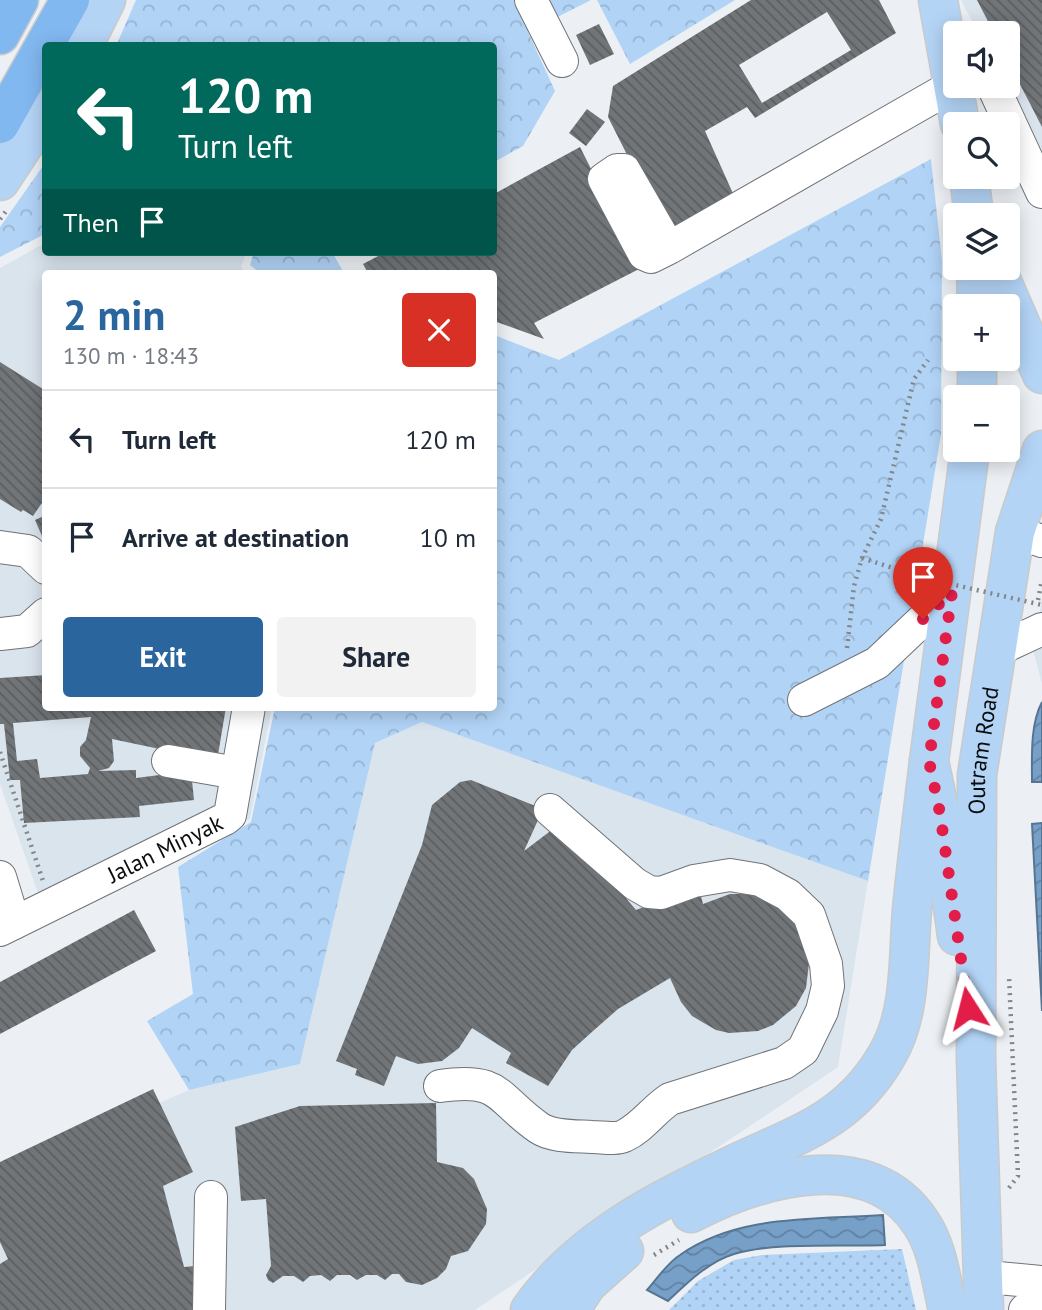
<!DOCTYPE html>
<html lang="en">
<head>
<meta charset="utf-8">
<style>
	body { margin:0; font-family:"PT Sans",sans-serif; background:#f2f2f3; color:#1f2937; height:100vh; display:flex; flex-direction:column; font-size:26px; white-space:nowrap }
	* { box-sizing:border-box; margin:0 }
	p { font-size:23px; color:#747a83 }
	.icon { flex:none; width:38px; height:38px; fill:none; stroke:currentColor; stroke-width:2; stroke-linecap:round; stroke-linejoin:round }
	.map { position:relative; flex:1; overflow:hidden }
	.side { position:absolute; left:42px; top:270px; width:455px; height:441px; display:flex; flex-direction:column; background:#fff; border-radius:7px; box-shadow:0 4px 18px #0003 }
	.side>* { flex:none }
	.top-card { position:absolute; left:42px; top:42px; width:455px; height:214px; border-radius:7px; box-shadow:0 4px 18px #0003; background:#00695c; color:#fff; overflow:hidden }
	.fabs { position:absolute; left:943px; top:21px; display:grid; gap:14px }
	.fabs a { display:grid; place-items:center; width:77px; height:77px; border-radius:7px; background:#fff; box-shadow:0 4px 18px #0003; font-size:35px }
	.pin { position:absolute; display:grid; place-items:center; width:60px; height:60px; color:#fff; margin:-72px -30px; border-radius:50% 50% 50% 0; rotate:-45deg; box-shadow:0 0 7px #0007 }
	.pin .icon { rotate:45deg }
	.me { position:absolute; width:77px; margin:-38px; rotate:351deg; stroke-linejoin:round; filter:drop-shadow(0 0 5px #0008) }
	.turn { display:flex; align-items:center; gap:24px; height:147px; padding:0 21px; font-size:32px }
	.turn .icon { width:91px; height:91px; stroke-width:2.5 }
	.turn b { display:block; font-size:49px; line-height:60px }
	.then { display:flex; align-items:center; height:66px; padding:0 21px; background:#0003; gap:14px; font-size:26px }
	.round { display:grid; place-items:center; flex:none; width:74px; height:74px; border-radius:7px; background:#f2f2f3 }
	.summary { display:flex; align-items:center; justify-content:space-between; height:119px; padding:0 21px }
	h1 { font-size:42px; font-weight:700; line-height:52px; color:#2a669d }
	.action { display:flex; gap:14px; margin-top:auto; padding:14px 21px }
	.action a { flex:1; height:80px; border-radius:7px; background:#2a669d; color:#fff; font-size:28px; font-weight:700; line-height:80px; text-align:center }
	.action a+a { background:#f2f2f3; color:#1f2937 }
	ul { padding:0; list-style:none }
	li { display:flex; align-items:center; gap:21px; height:98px; padding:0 21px; border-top:2px solid #e0e1e3 }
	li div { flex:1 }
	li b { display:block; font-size:26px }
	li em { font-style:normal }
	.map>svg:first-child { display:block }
</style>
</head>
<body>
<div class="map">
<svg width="1042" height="1310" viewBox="0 0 1042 1310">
	<defs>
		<pattern id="grass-dots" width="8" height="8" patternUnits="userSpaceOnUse" patternTransform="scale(1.75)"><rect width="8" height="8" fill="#b1d3f6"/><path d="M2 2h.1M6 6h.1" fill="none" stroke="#97b4d2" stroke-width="1.8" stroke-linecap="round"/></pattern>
		<pattern id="forest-crowns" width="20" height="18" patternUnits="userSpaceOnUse" patternTransform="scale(1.75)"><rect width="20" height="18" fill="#b1d3f6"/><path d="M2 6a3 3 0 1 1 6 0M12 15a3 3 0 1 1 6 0" fill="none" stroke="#97b4d2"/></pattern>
		<pattern id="water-waves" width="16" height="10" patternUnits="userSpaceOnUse" patternTransform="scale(1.75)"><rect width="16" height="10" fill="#77a0c9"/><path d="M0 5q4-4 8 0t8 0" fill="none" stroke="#6081a2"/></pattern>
		<pattern id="building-back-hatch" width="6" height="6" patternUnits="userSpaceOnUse" patternTransform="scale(1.75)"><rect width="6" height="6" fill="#717578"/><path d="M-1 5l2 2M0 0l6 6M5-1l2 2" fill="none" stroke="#5b5e61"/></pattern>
	</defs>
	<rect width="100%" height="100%" fill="#ecf0f4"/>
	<g fill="#dae4ed">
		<path d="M961,0H1042V159L1008,86V33H978Z"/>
		<path d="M45,243L46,252H246L241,268L247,273H46V707H272L250,819L39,896L0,784V268Z"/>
		<path d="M1042,599V684L1033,650Z"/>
		<path d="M422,722L868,881L838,1067L475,1310H0V1172L189,1090L300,1064L375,743Z"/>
	</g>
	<path fill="url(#grass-dots)" d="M902,1249L916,1310H669L698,1281L734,1260L762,1255Z"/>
	<g fill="url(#forest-crowns)">
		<path d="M136,0H591L528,32L555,91L523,146L494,162V46H116Z"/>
		<path d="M597,0H735L630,64Z"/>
		<path d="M931,159L942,261L941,434L868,881L422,722L375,743L300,1064L189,1090L147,1021L193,994L178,867L251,822L275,707H494V335L559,360Z"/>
		<path d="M45,163V234L0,257V227Z"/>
		<path d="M254,252H332L344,273H260L250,265Z"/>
	</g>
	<g fill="url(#water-waves)" stroke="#577491" stroke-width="2">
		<path d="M1042,702V782H1032C1032,756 1030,725 1042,702Z"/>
		<path d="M1042,823V1011L1032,824Z"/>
		<path d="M883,1215L885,1245C841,1247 773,1242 734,1254C708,1262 687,1283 668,1301L647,1290C657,1279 667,1263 680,1255C738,1214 815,1220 883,1215Z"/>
	</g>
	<g fill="url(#building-back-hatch)" fill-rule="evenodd">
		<path d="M751,0H879L896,33L755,118L747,107L705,131L735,198L669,238L608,117L613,86ZM827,12L851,50L762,103L739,65Z"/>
		<path d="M977,0H1042V127L1008,61V33H994Z"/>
		<path d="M599,24L614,54L590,65L576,35Z"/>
		<path d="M587,109L605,122L586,146L569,133Z"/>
		<path d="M580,147L641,268L534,323L544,339L494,321V273H368L363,264L386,252H494V194Z"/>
		<path d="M0,362L46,391V497L33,516L23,510L21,512L0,499Z"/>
		<path d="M46,515V545L35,520Z"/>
		<path d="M46,675V707H226L217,761L112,739L114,761L109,768L98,771L136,770V778L191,771L194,800L139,806L140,817L24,823L20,780H10L4,724H0V678ZM91,717L86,740L80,747V756L90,768L88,774L40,778L37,759L17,761L13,723Z"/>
		<path d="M471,780L543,809L524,851L561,823L636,910L698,885L703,904L730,894H751L773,901L792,915L810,955L806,988L796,1006L773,1025L758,1031L729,1033L716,1030L692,1016L681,1002L670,978L618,1009L593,1031L572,1050L548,1086L506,1063L511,1053L472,1028L459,1048L442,1061L418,1064L396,1056L384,1086L355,1075L357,1069L336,1061L422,845L432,805L460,782Z"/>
		<path d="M134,910L156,951L0,1034V982Z"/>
		<path d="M153,1089L193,1172L163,1186L184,1267L206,1265L208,1310H0V1264L8,1259L0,1242V1162Z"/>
		<path d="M436,1103L437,1162L463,1168L474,1179L487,1209L486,1224L468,1251L451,1256L446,1269L437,1278L422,1285L406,1282L399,1274H392L385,1280L377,1275H366L357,1280L350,1275H337L330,1281L321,1275L310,1276L303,1282L294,1276H283L273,1283L268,1280L266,1275L271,1266L266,1199L241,1201L235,1127L300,1106Z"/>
	</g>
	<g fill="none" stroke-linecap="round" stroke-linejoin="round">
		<g stroke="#707377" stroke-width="34">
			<g id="minor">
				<path d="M531,0L562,61"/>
				<path d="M993,86L1042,192"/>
				<path d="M669,248L624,170H617L604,179L644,254L651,257L669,248L954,85"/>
				<path d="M1015,532L1042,541"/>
				<path d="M0,547L28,551L46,568"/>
				<path d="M0,634L27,631L46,614"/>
				<path d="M995,651L1042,629"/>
				<path d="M804,700L877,663L952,592"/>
				<path d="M168,761L237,773"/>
				<path d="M0,877L14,923"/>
				<path id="s1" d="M0,930L225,819L230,815L249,707"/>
				<path d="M440,1086C502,1077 496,1098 539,1128C552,1137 576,1136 592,1137C602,1137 615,1140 624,1136C643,1127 653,1110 670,1099L784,1063L803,1050L822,1011L828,986L826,964L809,915L788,895L760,880L730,875L694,881L661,893L649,892L635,884L550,810"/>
				<path d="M983,1274L998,1278L1042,1282"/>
				<path d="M209,1310L211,1197"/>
				<path d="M1025,1310H1036"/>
			</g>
		</g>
		<g stroke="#c9caca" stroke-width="41">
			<g id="major">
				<path d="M938,0L960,124"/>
				<path d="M83,46L106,0"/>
				<path d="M969,177L974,215"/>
				<path d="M0,181L46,111"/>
				<path d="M976,268L977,306"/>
				<path d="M996,268L1042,374"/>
				<path d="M977,397V359"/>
				<path d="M957,936L940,813L929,761L970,450"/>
				<path d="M691,1213C759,1178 870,1144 921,1223C938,1248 941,1281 948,1310"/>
				<path d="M530,1310C581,1238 658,1201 735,1164C798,1134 849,1121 887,1055C912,1013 908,956 912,910C917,860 923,811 929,761"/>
				<path d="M570,1310L587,1284L624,1251"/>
				<path id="s2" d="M984,1310L976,1059L977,775L1015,532L1042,450"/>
			</g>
		</g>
		<g stroke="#c9caca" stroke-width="41">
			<g id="highway">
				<path d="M0,35L19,0"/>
				<path d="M0,124L70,0"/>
			</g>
		</g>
		<g stroke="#838689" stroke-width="4.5" stroke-dasharray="2 5" stroke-linecap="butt">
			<path d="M0,219L7,210"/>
			<path d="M862,558L924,578"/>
			<path d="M1038,600L1042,580"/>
			<path d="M847,648L854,586L862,558L881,519L914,379L928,360"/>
			<path d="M0,752L43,881"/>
			<path d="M1009,1188L1018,1176L1009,976"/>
			<path d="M654,1255L679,1240"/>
		</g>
		<use href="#minor" stroke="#fff" stroke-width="32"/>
		<use href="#major" stroke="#b4d4f6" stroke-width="38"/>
		<use href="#highway" stroke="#82b8f0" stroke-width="38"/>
		<path stroke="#838689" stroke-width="4.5" stroke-dasharray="2 5" stroke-linecap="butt" d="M929,579L1042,605"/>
	</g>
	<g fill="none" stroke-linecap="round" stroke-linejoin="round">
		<path stroke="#e11d48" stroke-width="12" stroke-dasharray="0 21.6" d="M923,619L952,592L929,761L940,813L968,1008"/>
	</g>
	<g text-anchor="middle" stroke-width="5" stroke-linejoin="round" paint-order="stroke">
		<g font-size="23" fill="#0b0c0e" stroke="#fbfdfe">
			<text dy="8" stroke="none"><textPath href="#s2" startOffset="560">Outram Road</textPath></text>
			<text dy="8" stroke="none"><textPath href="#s1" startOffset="184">Jalan Minyak</textPath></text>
		</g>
	</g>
</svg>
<div class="fabs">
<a><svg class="icon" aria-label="sound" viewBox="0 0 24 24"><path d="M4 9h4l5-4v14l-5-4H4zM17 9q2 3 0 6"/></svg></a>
<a><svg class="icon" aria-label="search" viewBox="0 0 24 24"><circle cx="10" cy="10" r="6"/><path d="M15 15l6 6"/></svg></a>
<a><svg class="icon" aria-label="layers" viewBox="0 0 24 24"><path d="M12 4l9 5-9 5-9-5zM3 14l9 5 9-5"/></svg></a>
<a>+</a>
<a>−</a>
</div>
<div class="pin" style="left:923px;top:619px;background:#d93025"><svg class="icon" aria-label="arrive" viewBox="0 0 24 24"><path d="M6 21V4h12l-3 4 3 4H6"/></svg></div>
<svg class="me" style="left:968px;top:1008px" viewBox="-20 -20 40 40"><path d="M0-17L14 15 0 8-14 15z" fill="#e11d48" stroke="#fff" stroke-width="4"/></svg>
<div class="top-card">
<div class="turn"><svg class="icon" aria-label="left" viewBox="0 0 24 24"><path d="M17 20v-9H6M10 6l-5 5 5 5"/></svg><div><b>120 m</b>Turn left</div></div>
<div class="then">Then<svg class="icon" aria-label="arrive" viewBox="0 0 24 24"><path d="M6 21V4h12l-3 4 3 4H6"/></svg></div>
</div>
<section class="side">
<div class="summary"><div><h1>2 min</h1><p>130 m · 18:43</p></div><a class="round" style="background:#d93025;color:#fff"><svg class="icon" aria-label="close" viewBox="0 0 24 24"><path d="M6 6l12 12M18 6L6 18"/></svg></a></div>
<ul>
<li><svg class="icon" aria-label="left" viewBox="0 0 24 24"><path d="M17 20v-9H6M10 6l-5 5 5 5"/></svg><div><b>Turn left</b></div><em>120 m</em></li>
<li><svg class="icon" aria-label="arrive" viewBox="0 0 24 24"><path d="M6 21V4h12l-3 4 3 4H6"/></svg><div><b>Arrive at destination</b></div><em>10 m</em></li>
</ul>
<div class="action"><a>Exit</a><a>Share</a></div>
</section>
</div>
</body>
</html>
